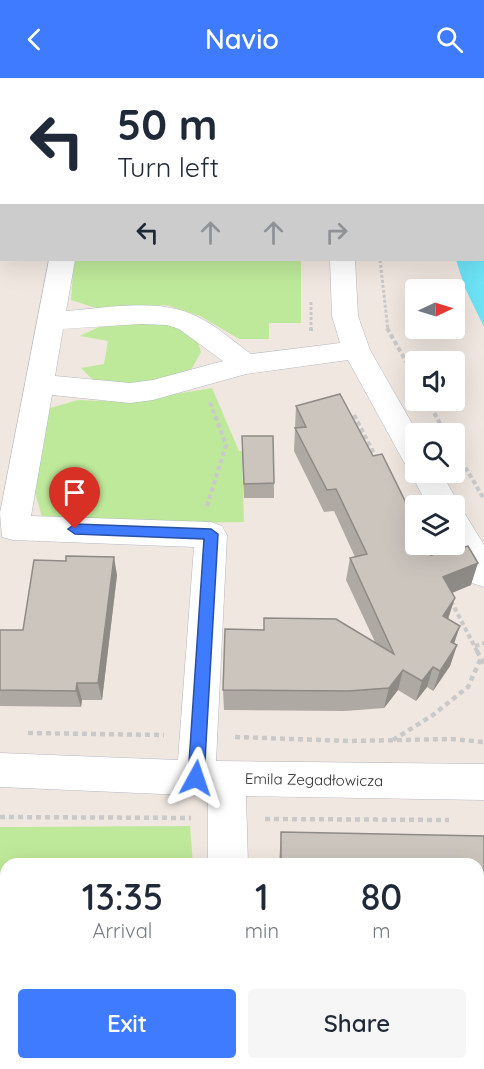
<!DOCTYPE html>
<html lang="en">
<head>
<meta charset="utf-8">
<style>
	body { margin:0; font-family:Quicksand,sans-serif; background:#f6f6f7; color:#1f2937; height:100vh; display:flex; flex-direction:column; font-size:22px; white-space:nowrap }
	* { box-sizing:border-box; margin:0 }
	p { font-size:20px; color:#747a83 }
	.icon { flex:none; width:33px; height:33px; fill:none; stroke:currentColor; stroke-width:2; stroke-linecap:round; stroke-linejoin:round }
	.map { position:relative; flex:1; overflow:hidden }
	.panel { position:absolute; left:0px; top:780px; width:484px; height:212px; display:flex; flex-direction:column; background:#fff; border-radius:18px 18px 0 0; box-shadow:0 6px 24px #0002 }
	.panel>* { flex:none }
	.banner { position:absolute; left:0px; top:0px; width:484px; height:183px; box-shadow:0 6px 24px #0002; background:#fff; color:#1f2937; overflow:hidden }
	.needle { width:39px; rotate:86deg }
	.buttons { position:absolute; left:405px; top:201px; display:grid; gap:12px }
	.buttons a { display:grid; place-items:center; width:60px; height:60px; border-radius:6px; background:#fff; box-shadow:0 6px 24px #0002; font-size:30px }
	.pin { position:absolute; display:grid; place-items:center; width:51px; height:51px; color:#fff; margin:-62px -26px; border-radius:50% 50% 50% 0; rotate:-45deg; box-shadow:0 0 6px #0007 }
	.pin .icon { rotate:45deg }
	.me { position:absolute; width:66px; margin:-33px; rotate:5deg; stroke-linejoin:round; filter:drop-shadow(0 0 4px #0008) }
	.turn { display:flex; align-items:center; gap:21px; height:126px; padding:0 18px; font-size:27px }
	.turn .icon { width:78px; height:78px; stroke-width:2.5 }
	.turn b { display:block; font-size:42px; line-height:51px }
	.lanes { display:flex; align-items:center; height:57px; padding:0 18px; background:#0003; justify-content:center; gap:30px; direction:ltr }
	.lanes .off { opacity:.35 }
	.eta { display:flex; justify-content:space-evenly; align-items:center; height:102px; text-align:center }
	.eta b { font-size:36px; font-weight:600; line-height:42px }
	.action { display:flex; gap:12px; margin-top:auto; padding:12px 18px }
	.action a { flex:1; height:69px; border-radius:6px; background:#3e7bff; color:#fff; font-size:24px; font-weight:600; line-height:69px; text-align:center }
	.action a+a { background:#f6f6f7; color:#1f2937 }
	header { display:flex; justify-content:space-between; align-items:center; height:78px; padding:0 18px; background:#3e7bff; color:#fff; font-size:27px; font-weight:600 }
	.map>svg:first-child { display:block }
</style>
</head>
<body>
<header><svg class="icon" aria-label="back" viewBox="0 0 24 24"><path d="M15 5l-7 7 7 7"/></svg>Navio<svg class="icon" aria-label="search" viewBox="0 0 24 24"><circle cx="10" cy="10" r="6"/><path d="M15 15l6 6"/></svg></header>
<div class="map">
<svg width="484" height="991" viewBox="0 0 484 991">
	<rect width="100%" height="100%" fill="#f0e7e0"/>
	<g fill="#bfe99a">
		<path d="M0,0H299V1L2,2L0,145Z"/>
		<path d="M74,182H301V245H269V261H239L200,238L166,227L102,232L71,222Z"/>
		<path d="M161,242L196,258L201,274L191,292C163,304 130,316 99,305C93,303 86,295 81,290L104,286L108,263L80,258L103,247Z"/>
		<path d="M212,310L239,373H242L244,444L63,447L43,442L33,408L50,330L78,322L127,324Z"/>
		<path d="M190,748L193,786H6V841H0V749Z"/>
		<path d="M0,941H6V986H186V991H0Z"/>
	</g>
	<path fill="#6ee4f7" d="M411,0H484V249L465,210L456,182H483V2Z"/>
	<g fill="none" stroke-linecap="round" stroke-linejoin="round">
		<g stroke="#b4b8c2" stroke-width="1">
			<g id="minor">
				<rect x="84" y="0" width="22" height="2"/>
				<rect x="322" y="0" width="22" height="2"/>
				<path d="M49,182H75L66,233C108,230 159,219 198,239C217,248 234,264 251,276L340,265L332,238L330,182H355L358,238L370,272L418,356H416V394H441L460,428L457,433L465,436L484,467V509L472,505L450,466H454V428H428L410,394L413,388L405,386L348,282L246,296L153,322L130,325L52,317L31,438L211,444L222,448L227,457L216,683L484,686V722L246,718L248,786H208V718L0,709V675L178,682L194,469L13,462L2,459L0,435ZM141,246L167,247L179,251L223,283L153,302L130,305L55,298L63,251Z"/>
				<path d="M234,986H278L280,991H236Z"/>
			</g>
		</g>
		<g stroke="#c9c9c9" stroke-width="3" stroke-dasharray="3 2" stroke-linecap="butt">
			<path d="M380,182L388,252"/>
			<path d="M311,224V252"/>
		</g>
		<g stroke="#c9c9c9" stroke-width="4" stroke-dasharray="4.5 3" stroke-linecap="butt">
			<path d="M311,250V253"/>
			<path d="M387,250L416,301"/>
			<path d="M427,322L446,356"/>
			<path d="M354,337L377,381"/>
			<path d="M454,370L484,421"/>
			<path d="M207,428L226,367L210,324"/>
			<path d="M451,523L478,575"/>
			<path d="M475,568L484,565"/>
		</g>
		<g stroke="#c9c9c9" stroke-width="4.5" stroke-dasharray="5 4" stroke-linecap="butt">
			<path d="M477,573L484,586"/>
			<path d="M28,655L164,657"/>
			<path d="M235,659L350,663L451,661L484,664"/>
			<path d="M393,662L433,637L468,609L481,580"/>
			<path d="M0,739L191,740"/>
			<path d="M265,741L449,742"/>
			<path d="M459,986L484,990"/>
			<path d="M165,991L170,986"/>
		</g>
		<use href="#minor" fill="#fff" fill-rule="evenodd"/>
	</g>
	<g fill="#afa9a3">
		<path d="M0,122H2V182H29L28,183H0Z"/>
		<path d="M296,328L373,378L431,477L471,507L452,515L448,541L454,566L457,567L450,588L433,613L427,609L416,623L398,612L384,630L345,633L224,632L223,612L375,564L346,502L350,480L355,479L334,433L324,434L294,373Z"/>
		<path d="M242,373L274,405V420H244Z"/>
		<path d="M117,497L102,622H82L81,629L0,628V552H23Z"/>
		<path d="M281,754L484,758V843H478V786H279Z"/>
		<path d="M6,850V938H2L0,935V890Z"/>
	</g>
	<g fill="#8e8a85">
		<path d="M114,479L117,497L102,622L98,605Z"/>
		<path d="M478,485L471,507L437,521L443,499Z"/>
		<path d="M455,520L448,541L443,538Z"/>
		<path d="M460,548L453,569L451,564Z"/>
		<path d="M457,567L450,588L433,613L440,593Z"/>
		<path d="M433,589L427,609L416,623L422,603Z"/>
		<path d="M403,592L398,612L384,630L389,610Z"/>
		<path d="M77,605L82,622L81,629L76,613Z"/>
	</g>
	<g fill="#cbc5be" stroke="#8e8a85" stroke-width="1.5">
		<rect x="45" y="0" width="36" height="2"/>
		<rect x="0" y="122" width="2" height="38"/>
		<path d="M340,316L373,378L382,376L416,445V466H426L431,477L468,468L478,485L443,499L455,520L443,538L460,548L451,564L457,567L440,593L433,589L422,603L403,592L389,610L348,613L223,612L225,551L264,552V540L336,541L394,576L350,480L367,476L336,411L327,412L295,350L306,349L296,328Z"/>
		<path d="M242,358H273L274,405L244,406Z"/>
		<path d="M66,478L114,479L98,605H77L76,613L0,612V552H23L34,482L66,483Z"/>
		<path d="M281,754L484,758V828L478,829V786H281Z"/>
		<path d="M6,850V929H0V890Z"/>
	</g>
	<path fill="#3e7bff" stroke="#2850a6" stroke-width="1.5" d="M75,446L211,451L218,456L204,700L201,705L196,708L190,705L188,700L204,461L75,456L68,451Z"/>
	<g text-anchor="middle" stroke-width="6" stroke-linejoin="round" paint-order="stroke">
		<g font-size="15" fill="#2e2e2e" stroke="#fff">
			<text transform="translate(314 702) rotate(1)" y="5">Emila Zegadłowicza</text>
		</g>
	</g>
</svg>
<div class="buttons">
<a><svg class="needle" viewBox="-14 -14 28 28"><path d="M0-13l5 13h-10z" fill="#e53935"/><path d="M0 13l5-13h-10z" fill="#747a83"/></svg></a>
<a><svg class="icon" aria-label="sound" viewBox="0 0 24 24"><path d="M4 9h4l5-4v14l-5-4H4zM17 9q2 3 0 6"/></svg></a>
<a><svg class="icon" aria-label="search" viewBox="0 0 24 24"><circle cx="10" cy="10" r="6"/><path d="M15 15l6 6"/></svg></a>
<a><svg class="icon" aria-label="layers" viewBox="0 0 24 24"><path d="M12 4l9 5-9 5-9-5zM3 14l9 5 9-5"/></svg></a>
</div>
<div class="pin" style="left:75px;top:451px;background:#d93025"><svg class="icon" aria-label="arrive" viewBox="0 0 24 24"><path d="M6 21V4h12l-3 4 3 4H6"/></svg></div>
<svg class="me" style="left:196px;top:700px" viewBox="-20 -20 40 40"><path d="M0-17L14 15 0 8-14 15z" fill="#3e7bff" stroke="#fff" stroke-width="4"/></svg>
<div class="banner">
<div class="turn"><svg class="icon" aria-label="left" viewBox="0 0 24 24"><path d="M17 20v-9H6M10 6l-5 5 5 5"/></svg><div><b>50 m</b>Turn left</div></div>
<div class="lanes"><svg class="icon" aria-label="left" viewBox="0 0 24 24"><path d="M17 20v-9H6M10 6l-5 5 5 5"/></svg><svg class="icon off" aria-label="ahead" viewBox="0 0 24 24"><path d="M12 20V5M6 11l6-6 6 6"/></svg><svg class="icon off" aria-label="ahead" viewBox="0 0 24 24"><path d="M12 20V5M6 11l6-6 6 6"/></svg><svg class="icon off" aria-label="right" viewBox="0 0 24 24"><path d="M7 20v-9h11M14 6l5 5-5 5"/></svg></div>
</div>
<section class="panel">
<div class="eta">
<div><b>13:35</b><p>Arrival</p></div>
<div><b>1</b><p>min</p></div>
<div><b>80</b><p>m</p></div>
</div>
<div class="action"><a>Exit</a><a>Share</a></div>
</section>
</div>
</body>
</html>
